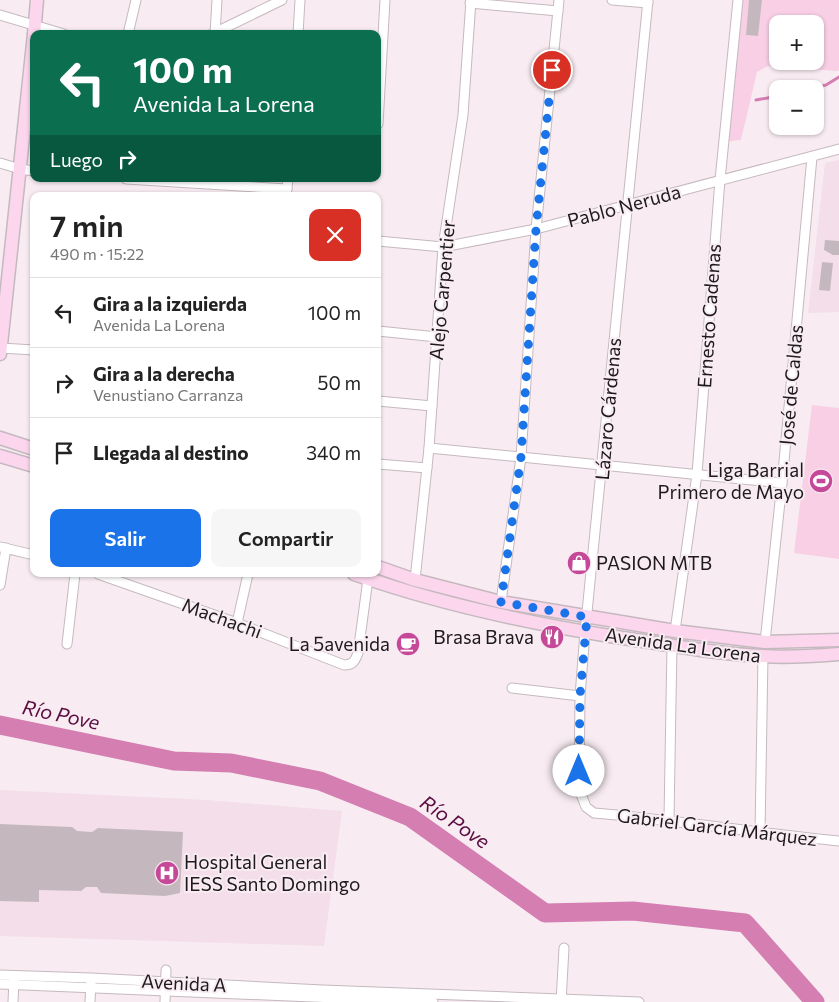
<!DOCTYPE html>
<html lang="es">
<head>
<meta charset="utf-8">
<style>
	body { margin:0; font-family:Commissioner,sans-serif; background:#f6f6f6; color:#222; height:100vh; display:flex; flex-direction:column; font-size:19px; white-space:nowrap }
	* { box-sizing:border-box; margin:0 }
	p { font-size:16px; color:#767676 }
	.icon { flex:none; width:28px; height:28px; fill:none; stroke:currentColor; stroke-width:2; stroke-linecap:round; stroke-linejoin:round }
	.map { position:relative; flex:1; overflow:hidden }
	.panel { position:absolute; left:30px; top:192px; width:351px; height:385px; display:flex; flex-direction:column; background:#fff; border-radius:10px; box-shadow:0 1px 4px #0004 }
	.panel>* { flex:none }
	.banner { position:absolute; left:30px; top:30px; width:351px; height:152px; border-radius:10px; box-shadow:0 1px 4px #0004; background:#0b6e4f; color:#fff; overflow:hidden }
	.fabs { position:absolute; left:769px; top:15px; display:grid; gap:10px }
	.fabs a { display:grid; place-items:center; width:55px; height:55px; border-radius:10px; background:#fff; box-shadow:0 1px 4px #0004; font-size:25px }
	.pin { position:absolute; display:grid; place-items:center; width:42px; height:42px; color:#fff; margin:-21px; border:2px solid #fff; border-radius:50%; box-shadow:0 1px 5px #0007 }
	.me { position:absolute; width:55px; margin:-28px; rotate:0deg; stroke-linejoin:round; filter:drop-shadow(0 0 4px #0008) }
	.turn { display:flex; align-items:center; gap:18px; height:105px; padding:0 20px; font-size:22px }
	.turn .icon { width:65px; height:65px; stroke-width:2.5 }
	.turn b { display:block; font-size:35px; line-height:42px }
	.then { display:flex; align-items:center; height:48px; padding:0 20px; background:#0003; gap:10px; font-size:19px }
	.round { display:grid; place-items:center; flex:none; width:52px; height:52px; border-radius:10px; background:#f6f6f6 }
	.head { display:flex; align-items:center; justify-content:space-between; height:85px; padding:0 20px }
	h1 { font-size:30px; font-weight:600; line-height:38px }
	.primary-button { display:flex; gap:10px; margin-top:auto; padding:10px 20px }
	.primary-button a { flex:1; height:58px; border-radius:10px; background:#1a73e8; color:#fff; font-size:20px; font-weight:600; line-height:58px; text-align:center }
	.primary-button a+a { background:#f6f6f6; color:#222 }
	ul { padding:0; list-style:none }
	li { display:flex; align-items:center; gap:15px; height:70px; padding:0 20px; border-top:1px solid #e0e0e0 }
	li div { flex:1 }
	li b { display:block; font-size:19px }
	li em { font-style:normal }
	.map>svg:first-child { display:block }
</style>
</head>
<body>
<div class="map">
<svg width="839" height="1002" viewBox="0 0 839 1002">
	<rect width="100%" height="100%" fill="#f8ecf2"/>
	<g fill="#f3dee9">
		<path d="M839,160V312L808,313L825,163Z"/>
		<path d="M0,790L208,800L342,811L324,946L0,936Z"/>
	</g>
	<g fill="#f8cfe5" fill-rule="evenodd">
		<path d="M738,0H839V70L837,71L768,66L757,72L741,140L724,142ZM778,24H815V61H778Z"/>
		<path d="M812,405L839,408V559L794,553Z"/>
	</g>
	<g fill="none" stroke-linecap="round" stroke-linejoin="round">
		<g stroke="#d47eb1" stroke-width="3">
			<path d="M810,89L826,85L839,77"/>
			<path d="M756,100L778,96"/>
		</g>
		<path stroke="#d47eb1" stroke-width="19" d="M0,725L174,761L231,763L320,781L410,817L545,913L633,911L745,923L815,1002"/>
	</g>
	<g fill="#c4b8be">
		<path d="M749,0H762L758,36L746,35Z"/>
		<path d="M825,240L839,241V255H833L824,250Z"/>
		<path d="M822,262L833,263L830,291L819,290Z"/>
		<path d="M0,824L72,827L77,831L92,832L98,828L183,832L180,893L165,896L101,893L97,887H86L81,891L39,890V902L0,901Z"/>
	</g>
	<g fill="none" stroke-linecap="round" stroke-linejoin="round">
		<g stroke="#c5b9bf" stroke-width="11">
			<g id="street">
				<path d="M612,0L648,3"/>
				<path d="M648,0L585,632L580,696L579,789L586,807L594,813C676,820 757,833 839,841"/>
				<path d="M470,3L558,11"/>
				<path d="M0,15L64,34"/>
				<path d="M128,34L136,0"/>
				<path d="M212,34L282,0"/>
				<path d="M215,34L217,0"/>
				<path d="M298,34L300,0"/>
				<path d="M378,124L385,0"/>
				<path d="M0,163L20,169L34,171"/>
				<path d="M126,179L287,189"/>
				<path d="M286,196L288,179"/>
				<path d="M378,241L443,247L536,229L839,149"/>
				<path d="M378,331L437,337"/>
				<path d="M1,348L34,350"/>
				<path d="M378,401L432,406"/>
				<path d="M429,448L782,483"/>
				<path d="M378,464L427,468"/>
				<path d="M0,547L34,555"/>
				<path d="M98,574L237,623L344,665C353,665 355,661 358,653L368,579"/>
				<path d="M415,580L429,448L443,247L463,115L471,0"/>
				<path d="M0,585L6,548"/>
				<path d="M501,602L521,457L536,229L559,0"/>
				<path d="M237,623L248,574"/>
				<path d="M675,631L697,474L720,180L738,0"/>
				<path d="M765,642L782,483L812,157"/>
				<path d="M67,644L75,574"/>
				<path d="M512,688L580,696"/>
				<path d="M669,819L672,645"/>
				<path d="M760,833L763,656"/>
				<path d="M0,975L91,978L322,990L639,1002"/>
				<path d="M0,984L433,1002"/>
				<path d="M13,1002L14,980"/>
				<path d="M90,1002L91,982"/>
				<path d="M165,1002L166,970"/>
				<path d="M561,1002L564,948"/>
			</g>
		</g>
		<g stroke="#c5b9bf" stroke-width="15">
			<g id="secondary">
				<path d="M34,34L37,0"/>
				<path d="M0,354L34,34"/>
				<path d="M0,438L34,449"/>
				<path d="M0,456L34,466"/>
				<path d="M378,567L415,580L501,602L675,631L765,642L839,640"/>
				<path d="M354,574C439,604 528,623 616,637C664,644 715,654 763,656C788,658 814,656 839,654"/>
			</g>
		</g>
		<use href="#street" stroke="#fff" stroke-width="9"/>
		<use href="#secondary" stroke="#fbd6ed" stroke-width="12"/>
	</g>
	<g fill="none" stroke-linecap="round" stroke-linejoin="round">
		<path stroke="#1a73e8" stroke-width="9" stroke-dasharray="0 16.2" d="M552,70L536,229L521,457L501,602L587,617L580,696L579,771"/>
	</g>
	<defs>
		<g id="stadium-disc" transform="scale(1.25)"><circle r="9.5" fill="#c64999" stroke="#f8ecf2"/><path d="M0-5a6.5 5 0 1 0 0 10a6.5 5 0 1 0 0-10ZM-3.5-1.8h7v3.6h-7Z" fill="#fff"/></g>
		<g id="shop-disc" transform="scale(1.25)"><circle r="9.5" fill="#c64999" stroke="#f8ecf2"/><path d="M-5-2.5h2.3a2.7 3.5 0 0 1 5.4 0H5L5.5 6h-11ZM-1.5-2.5h3a1.5 2.3 0 0 0-3 0Z" fill="#fff"/></g>
		<g id="restaurant-disc" transform="scale(1.25)"><circle r="9.5" fill="#c64999" stroke="#f8ecf2"/><path d="M-5-6h1v4h1v-4h1v4h1v-4h1v5L-1.5 .5V6h-2V.5L-5-1ZM5-6V6H3V1.5H1.5Q1.5-4 5-6Z" fill="#fff"/></g>
		<g id="cafe-disc" transform="scale(1.25)"><circle r="9.5" fill="#c64999" stroke="#f8ecf2"/><path d="M-5.5-4.5H6V0H3Q3 3.5 0 3.5H-2.5Q-5.5 3.5-5.5 0ZM3-3.2v2h1.7v-2ZM-6 4.5H4V6H-6Z" fill="#fff"/></g>
		<g id="hospital-disc" transform="scale(1.25)"><circle r="9.5" fill="#c64999" stroke="#f8ecf2"/><path d="M-5-5h3v3.5h4V-5h3V5h-3V1.5h-4V5h-3Z" fill="#fff"/></g>
	</defs>
	<g fill-rule="evenodd">
		<use href="#stadium-disc" x="821" y="481"/>
		<use href="#shop-disc" x="579" y="563"/>
		<use href="#restaurant-disc" x="552" y="637"/>
		<use href="#cafe-disc" x="408" y="644"/>
		<use href="#hospital-disc" x="167" y="873"/>
	</g>
	<g text-anchor="middle" stroke-width="4" stroke-linejoin="round" paint-order="stroke">
		<g font-size="19" fill="#1e1a1c" stroke="#f8ecf2">
			<text transform="translate(624 206) rotate(-15)" y="7">Pablo Neruda</text>
			<text transform="translate(442 290) rotate(-85)" y="7">Alejo Carpentier</text>
			<text transform="translate(709 316) rotate(-86)" y="7">Ernesto Cadenas</text>
			<text transform="translate(791 385) rotate(-85)" y="7">José de Caldas</text>
			<text transform="translate(608 409) rotate(-85)" y="7">Lázaro Cárdenas</text>
			<text transform="translate(222 618) rotate(20)" y="7">Machachi</text>
			<text transform="translate(683 645) rotate(8)" y="7">Avenida La Lorena</text>
			<text transform="translate(717 827) rotate(7)" y="7">Gabriel García Márquez</text>
			<text transform="translate(184 983) rotate(3)" y="7">Avenida A</text>
		</g>
		<g font-size="19" fill="#1e1a1c" stroke="#f8ecf2" text-anchor="end">
			<text x="804" y="477">Liga Barrial<tspan x="804" dy="22">Primero de Mayo</tspan></text>
			<text x="596" y="570" text-anchor="start">PASION MTB</text>
			<text x="534" y="644">Brasa Brava</text>
			<text x="390" y="651">La 5avenida</text>
			<text x="184" y="869" text-anchor="start">Hospital General<tspan x="184" dy="22">IESS Santo Domingo</tspan></text>
		</g>
		<g font-size="20" font-style="italic" fill="#5b0d42" stroke="#f8ecf2">
			<text transform="translate(61 715) rotate(12)" y="7">Río Pove</text>
			<text transform="translate(455 822) rotate(34)" y="7">Río Pove</text>
		</g>
	</g>
</svg>
<div class="fabs">
<a>+</a>
<a>−</a>
</div>
<div class="pin" style="left:552px;top:70px;background:#d93025"><svg class="icon" aria-label="arrive" viewBox="0 0 24 24"><path d="M6 21V4h12l-3 4 3 4H6"/></svg></div>
<svg class="me" style="left:579px;top:771px" viewBox="-20 -20 40 40"><circle r="19" fill="#fff"/><path d="M0-13L10 11 0 6-10 11z" fill="#1a73e8"/></svg>
<div class="banner">
<div class="turn"><svg class="icon" aria-label="left" viewBox="0 0 24 24"><path d="M17 20v-9H6M10 6l-5 5 5 5"/></svg><div><b>100 m</b>Avenida La Lorena</div></div>
<div class="then">Luego<svg class="icon" aria-label="right" viewBox="0 0 24 24"><path d="M7 20v-9h11M14 6l5 5-5 5"/></svg></div>
</div>
<section class="panel">
<div class="head"><div><h1>7 min</h1><p>490 m · 15:22</p></div><a class="round" style="background:#d93025;color:#fff"><svg class="icon" aria-label="close" viewBox="0 0 24 24"><path d="M6 6l12 12M18 6L6 18"/></svg></a></div>
<ul>
<li><svg class="icon" aria-label="left" viewBox="0 0 24 24"><path d="M17 20v-9H6M10 6l-5 5 5 5"/></svg><div><b>Gira a la izquierda</b><p>Avenida La Lorena</p></div><em>100 m</em></li>
<li><svg class="icon" aria-label="right" viewBox="0 0 24 24"><path d="M7 20v-9h11M14 6l5 5-5 5"/></svg><div><b>Gira a la derecha</b><p>Venustiano Carranza</p></div><em>50 m</em></li>
<li><svg class="icon" aria-label="arrive" viewBox="0 0 24 24"><path d="M6 21V4h12l-3 4 3 4H6"/></svg><div><b>Llegada al destino</b></div><em>340 m</em></li>
</ul>
<div class="primary-button"><a>Salir</a><a>Compartir</a></div>
</section>
</div>
</body>
</html>
